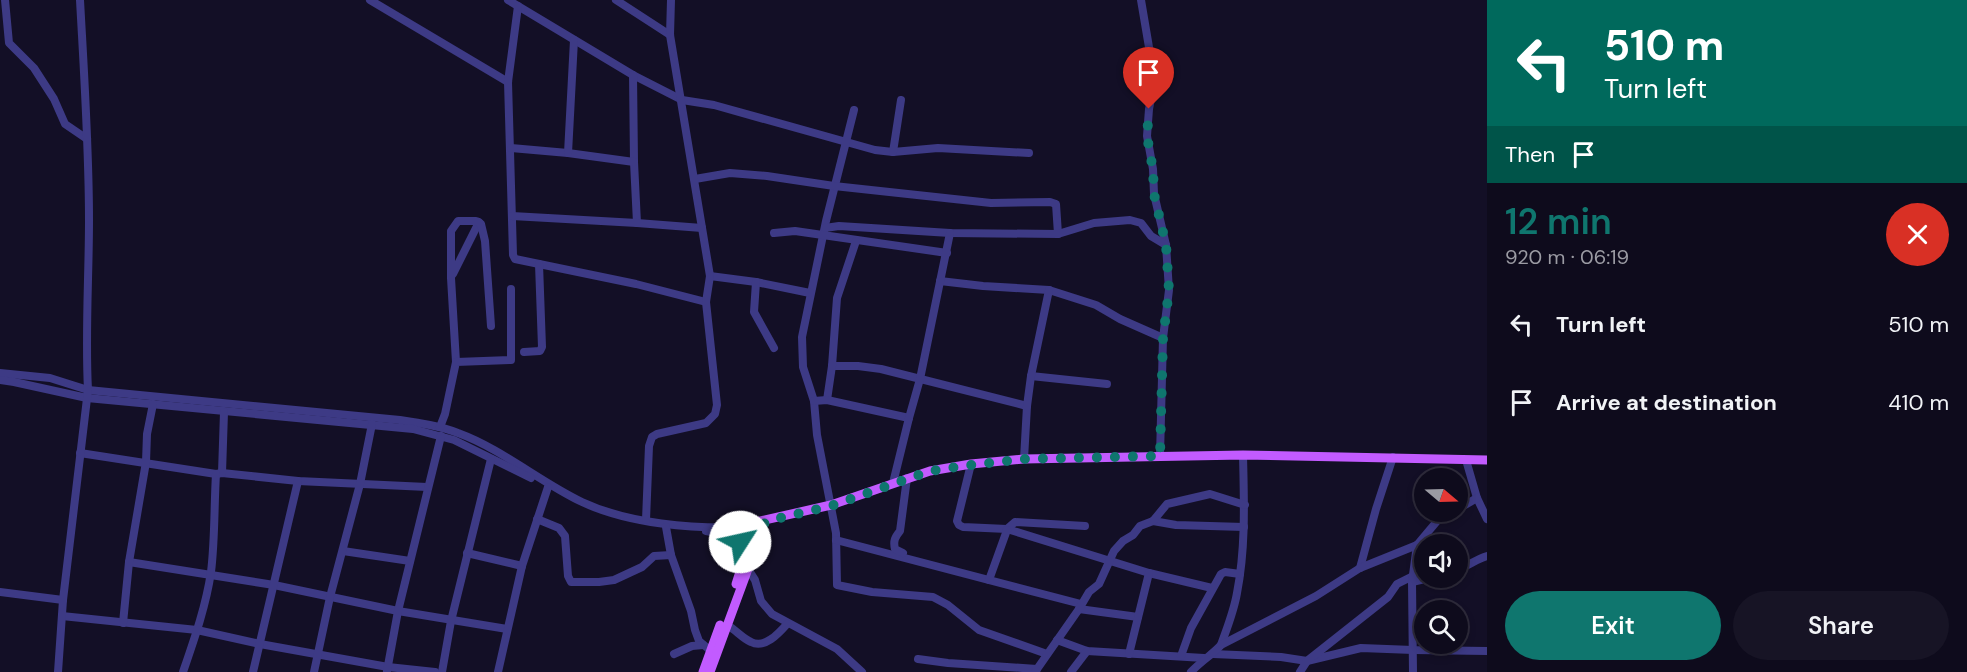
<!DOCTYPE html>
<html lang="en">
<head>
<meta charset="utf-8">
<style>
	body { margin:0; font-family:"DM Sans",sans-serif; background:#171425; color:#f1f3f6; height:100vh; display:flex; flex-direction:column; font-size:22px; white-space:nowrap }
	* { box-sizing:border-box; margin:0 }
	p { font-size:20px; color:#9b9ba3 }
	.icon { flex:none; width:33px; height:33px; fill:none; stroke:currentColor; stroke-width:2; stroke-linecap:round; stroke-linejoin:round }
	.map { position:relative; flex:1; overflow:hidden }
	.drawer { display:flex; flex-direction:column; background:#0e0b1c; width:480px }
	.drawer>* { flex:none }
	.guide { background:#00695c; color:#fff; overflow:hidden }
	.needle { width:39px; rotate:109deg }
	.buttons { position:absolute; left:1414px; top:468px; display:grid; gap:12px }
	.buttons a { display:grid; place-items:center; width:54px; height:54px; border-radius:50%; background:#0e0b1c; box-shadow:0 3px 9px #0003,0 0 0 2px #2e2b3b; font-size:30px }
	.pin { position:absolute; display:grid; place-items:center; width:51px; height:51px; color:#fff; margin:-62px -26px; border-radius:50% 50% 50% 0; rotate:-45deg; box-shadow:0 0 6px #0007 }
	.pin .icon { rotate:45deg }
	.me { position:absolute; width:66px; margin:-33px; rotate:55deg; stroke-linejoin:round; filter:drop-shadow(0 0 4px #0008) }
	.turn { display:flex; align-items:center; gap:21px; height:126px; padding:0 18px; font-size:27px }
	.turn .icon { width:78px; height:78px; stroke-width:2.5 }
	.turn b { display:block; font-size:42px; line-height:51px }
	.then { display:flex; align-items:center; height:57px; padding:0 18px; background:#0003; gap:12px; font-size:22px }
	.round { display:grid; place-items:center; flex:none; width:63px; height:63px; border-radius:32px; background:#171425 }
	.summary { display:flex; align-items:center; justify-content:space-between; height:102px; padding:0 18px }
	h1 { font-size:36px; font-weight:600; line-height:45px; color:#0f766e }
	.button { display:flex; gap:12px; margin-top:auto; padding:12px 18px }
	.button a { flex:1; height:69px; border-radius:36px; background:#0f766e; color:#fff; font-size:24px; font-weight:600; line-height:69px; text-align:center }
	.button a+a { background:#171425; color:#f1f3f6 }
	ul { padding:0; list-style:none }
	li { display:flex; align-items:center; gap:18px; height:78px; padding:0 18px }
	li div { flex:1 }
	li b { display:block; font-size:22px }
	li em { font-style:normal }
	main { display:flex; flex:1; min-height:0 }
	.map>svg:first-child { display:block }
</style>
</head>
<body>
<main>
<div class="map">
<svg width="1487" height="672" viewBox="0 0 1487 672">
	<rect width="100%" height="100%" fill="#130f26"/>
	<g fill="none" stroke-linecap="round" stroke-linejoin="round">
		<g stroke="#3d3a85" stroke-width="8">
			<path d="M5,0L9,43L34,68L54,99L65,124L87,139"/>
			<path d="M370,0L508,82"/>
			<path d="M508,0L633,75L682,100L714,105L875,150L893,152L938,148L1029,153"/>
			<path d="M616,0L670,35"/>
			<path d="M1141,0L1152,65L1153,89L1149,109L1147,136L1153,169L1154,194L1166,245L1169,290L1163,338L1160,456"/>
			<path d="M518,6L508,82L513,255L515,259L636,284L706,302"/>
			<path d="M633,75L634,162L637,223"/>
			<path d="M854,110L826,221L802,337L803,367L814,401L817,435L836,533L837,585L872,592L933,597L948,605L979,630L1047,654"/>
			<path d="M511,148L568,153L634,162"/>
			<path d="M893,152L901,100"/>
			<path d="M568,153L574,40"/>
			<path d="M695,179L730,173L767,176L834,186L991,203L1050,202L1056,204L1058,234"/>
			<path d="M512,216L637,223L702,228"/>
			<path d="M825,228L839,226L950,233L1058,234L1094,223L1130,220L1141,223L1151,236L1166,245"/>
			<path d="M774,233L795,231L947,253"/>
			<path d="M453,274L479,222"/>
			<path d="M710,276L756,282L810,293"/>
			<path d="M940,281L983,286L1049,290L1096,305L1120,319L1163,338"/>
			<path d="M756,282L754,312L774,348"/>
			<path d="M524,352L540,351L542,347L539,264"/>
			<path d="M456,362L451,278V231L458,221H476L481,224L485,241L491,326"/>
			<path d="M832,366H858L881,369L1027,406"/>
			<path d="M0,373L50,378L88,390L400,420C420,423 440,426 458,433C502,449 540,482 582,502C629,524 693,529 744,527"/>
			<path d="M1031,376L1107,384"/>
			<path d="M0,380L14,382L87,398L413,429L454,440L531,478"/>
			<path d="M827,400L832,366L837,298L856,241"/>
			<path d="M814,401L827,400L909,418"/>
			<path d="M440,427L445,414L456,362L511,360V289"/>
			<path d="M80,453L216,474L222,473L298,481L427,487"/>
			<path d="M1024,459L1027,406L1031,376L1049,290"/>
			<path d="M1466,460L1477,498L1487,519"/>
			<path d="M971,464L957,521L959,525L963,527L1007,529L1149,573L1212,588"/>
			<path d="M222,473L224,412"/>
			<path d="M893,483L909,418L920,379L950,233"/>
			<path d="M1458,509L1477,498"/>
			<path d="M537,519L559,528L565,536L568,576L571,582H599L614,580L642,567L654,556L671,555"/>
			<path d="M646,520L649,446L652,437L657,434L706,423L715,414L717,405L706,302L710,276L670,35L671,0"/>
			<path d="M1153,521L1176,525L1244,527"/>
			<path d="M666,527L671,555L691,611L695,630L699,641L711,651"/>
			<path d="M1007,529L1015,522L1085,526"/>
			<path d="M706,531L738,537"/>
			<path d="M836,540L1081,604"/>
			<path d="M343,551L410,561"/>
			<path d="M467,553L522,566"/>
			<path d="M903,553L895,549C893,541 895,537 900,531L907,478"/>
			<path d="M129,562L274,585L398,611L507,629"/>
			<path d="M1360,568L1376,509L1393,457"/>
			<path d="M748,569L755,580L761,601L772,614L837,649L862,672"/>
			<path d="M1458,569C1469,566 1476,559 1487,556"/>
			<path d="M989,580L1007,530"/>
			<path d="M1412,582L1429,578"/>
			<path d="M0,592L63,600"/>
			<path d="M1079,609L1138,617"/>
			<path d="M62,616L197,630L260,644L388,667L435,672"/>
			<path d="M123,623L129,562L146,462L147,434L153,404"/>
			<path d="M727,625C736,630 742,638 751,642C765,649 779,633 787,624"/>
			<path d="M1057,640L1087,651L1204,658"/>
			<path d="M1221,645C1227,628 1234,611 1237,593C1246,547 1244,500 1243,455"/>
			<path d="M674,654L692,646L703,645"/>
			<path d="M1129,654L1149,573"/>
			<path d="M1213,654L1281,657L1307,661L1361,648L1413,650L1487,651"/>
			<path d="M1181,656L1191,628L1221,574L1225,572L1240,574"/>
			<path d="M918,659L948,663L1037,669"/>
			<path d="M387,671L398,611L441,436"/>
			<path d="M58,672L63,600L88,390C85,333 89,277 89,220C89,147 84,73 80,0"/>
			<path d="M183,672C194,640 206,606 211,572C215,540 214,507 216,474"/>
			<path d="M253,672L298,481"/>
			<path d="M314,672L330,597L360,484L372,424"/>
			<path d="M442,672L451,621L491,459"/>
			<path d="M498,672L522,566L548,487"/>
			<path d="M1035,672L1079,609L1089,592L1099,584L1114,551L1123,541L1133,535L1140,526L1153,521L1167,504L1210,494L1245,505"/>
			<path d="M1071,672L1087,651"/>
			<path d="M1191,672C1200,662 1212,655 1221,645L1316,596L1360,568L1417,545L1438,520L1453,512"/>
			<path d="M1300,672L1307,661L1388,597L1397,584L1413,576"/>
			<path d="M1413,672L1412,582L1417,545"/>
		</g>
		<g stroke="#c25bff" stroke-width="9">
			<circle cx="746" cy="535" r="8"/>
			<path d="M747,527L756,522L831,505L930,471L971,464L1024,459L1243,455L1487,460"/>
			<path d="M736,584L743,562L742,543"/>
			<path d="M703,672L720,625"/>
			<path d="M710,672L748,569L753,548V540"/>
		</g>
	</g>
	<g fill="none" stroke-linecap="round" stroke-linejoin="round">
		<path stroke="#0f766e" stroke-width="10" stroke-dasharray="0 18" d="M740,542L745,544L752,542L754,533L767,521L831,506L930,471L971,465L1024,459L1160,456L1163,338L1169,290L1166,245L1154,194L1153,170L1147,136L1149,109"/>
	</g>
</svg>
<div class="buttons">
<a><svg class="needle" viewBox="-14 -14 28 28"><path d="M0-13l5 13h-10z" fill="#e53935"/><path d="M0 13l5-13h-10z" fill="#9b9ba3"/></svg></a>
<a><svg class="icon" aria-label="sound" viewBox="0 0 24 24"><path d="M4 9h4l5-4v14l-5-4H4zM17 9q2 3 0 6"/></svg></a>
<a><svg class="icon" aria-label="search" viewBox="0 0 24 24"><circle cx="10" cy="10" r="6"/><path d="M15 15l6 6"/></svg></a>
</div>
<div class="pin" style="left:1149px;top:109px;background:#d93025"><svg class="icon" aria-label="arrive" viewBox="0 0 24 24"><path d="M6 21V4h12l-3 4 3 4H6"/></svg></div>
<svg class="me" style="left:740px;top:542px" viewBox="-20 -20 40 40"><circle r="19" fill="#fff"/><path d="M0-13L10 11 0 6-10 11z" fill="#0f766e"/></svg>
</div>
<section class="drawer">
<div class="guide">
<div class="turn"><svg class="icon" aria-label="left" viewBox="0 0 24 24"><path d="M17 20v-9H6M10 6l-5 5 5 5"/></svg><div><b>510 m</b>Turn left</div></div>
<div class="then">Then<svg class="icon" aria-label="arrive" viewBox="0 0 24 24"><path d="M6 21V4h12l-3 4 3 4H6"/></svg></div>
</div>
<div class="summary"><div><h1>12 min</h1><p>920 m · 06:19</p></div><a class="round" style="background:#d93025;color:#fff"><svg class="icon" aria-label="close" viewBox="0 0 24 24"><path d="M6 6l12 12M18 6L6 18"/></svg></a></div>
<ul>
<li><svg class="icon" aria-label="left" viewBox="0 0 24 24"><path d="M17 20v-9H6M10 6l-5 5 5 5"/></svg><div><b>Turn left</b></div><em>510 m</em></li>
<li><svg class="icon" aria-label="arrive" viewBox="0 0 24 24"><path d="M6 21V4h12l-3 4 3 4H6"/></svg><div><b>Arrive at destination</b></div><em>410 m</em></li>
</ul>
<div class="button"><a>Exit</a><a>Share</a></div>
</section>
</main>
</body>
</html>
